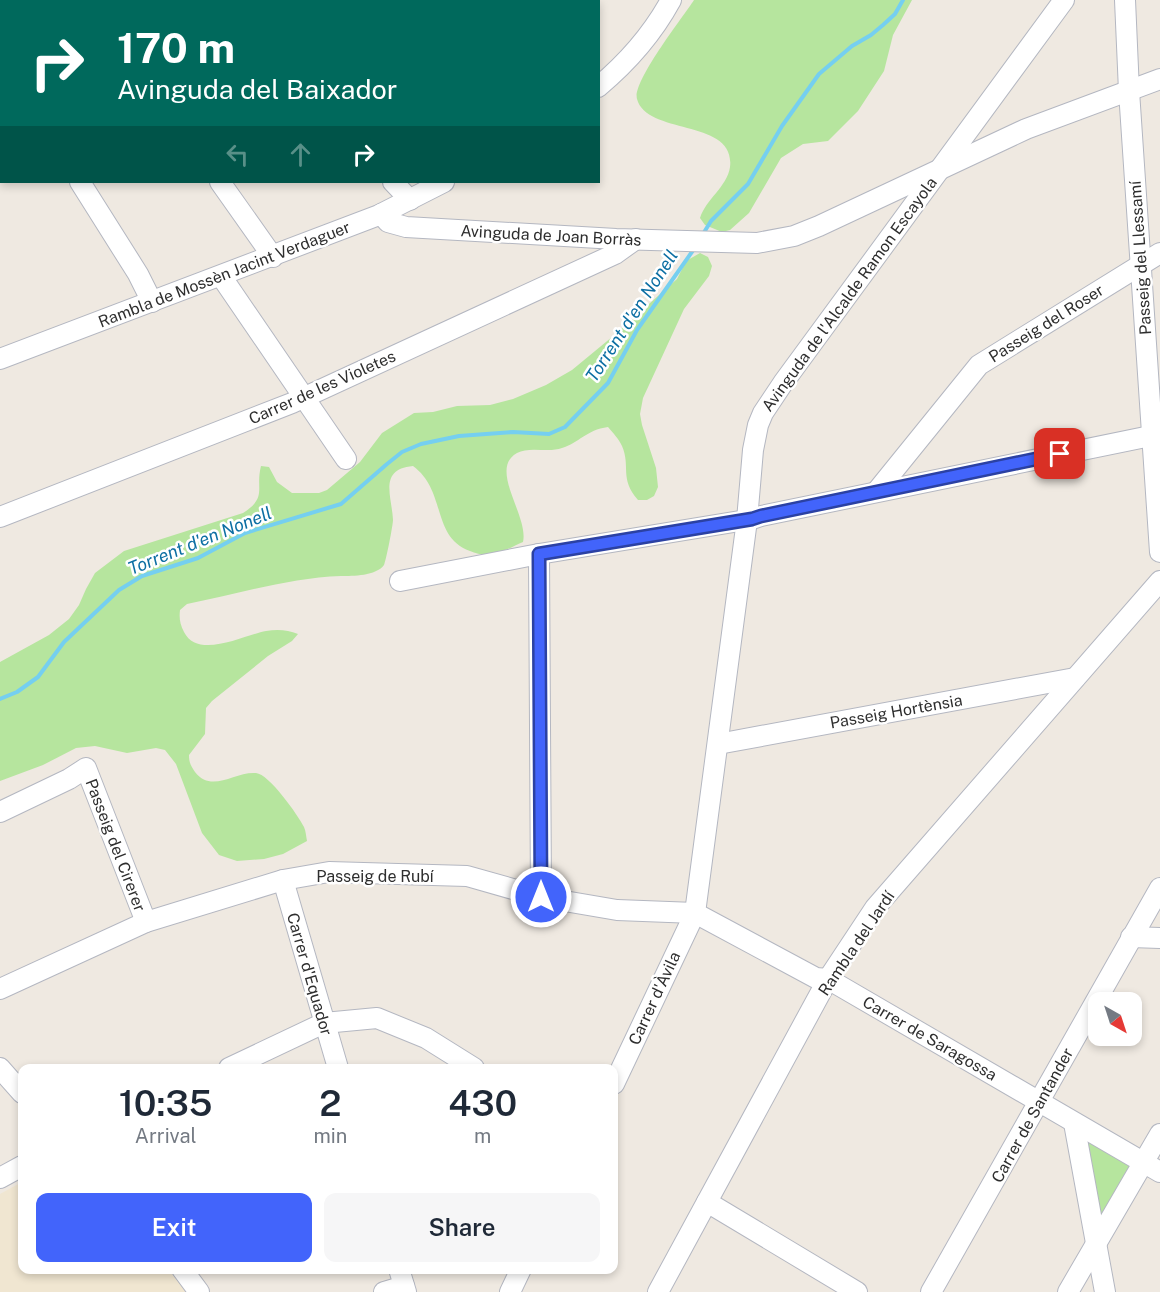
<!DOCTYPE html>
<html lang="en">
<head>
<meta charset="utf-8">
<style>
	body { margin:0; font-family:"Public Sans",sans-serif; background:#f6f6f7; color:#1f2937; height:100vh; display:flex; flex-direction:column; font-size:22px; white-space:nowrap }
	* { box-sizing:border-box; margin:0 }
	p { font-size:20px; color:#747a83 }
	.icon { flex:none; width:33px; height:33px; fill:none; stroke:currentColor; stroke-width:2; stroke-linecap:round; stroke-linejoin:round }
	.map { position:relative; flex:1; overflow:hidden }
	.side { position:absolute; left:18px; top:1064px; width:600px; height:210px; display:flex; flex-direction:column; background:#fff; border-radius:12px; box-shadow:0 3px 9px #0003 }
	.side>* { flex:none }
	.hud { position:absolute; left:0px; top:0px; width:600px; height:183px; box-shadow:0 3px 9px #0003; background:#00695c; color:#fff; overflow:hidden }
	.needle { width:39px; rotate:141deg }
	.fabs { position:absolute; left:1088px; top:992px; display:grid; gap:12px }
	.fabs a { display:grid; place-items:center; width:54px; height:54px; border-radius:12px; background:#fff; box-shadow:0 3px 9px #0003; font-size:30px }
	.pin { position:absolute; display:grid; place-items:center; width:51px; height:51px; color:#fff; margin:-26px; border-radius:12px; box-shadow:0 3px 9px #0006 }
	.me { position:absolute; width:66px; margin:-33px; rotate:0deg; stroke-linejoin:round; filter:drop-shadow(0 0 4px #0008) }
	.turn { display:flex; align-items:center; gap:21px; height:126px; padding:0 18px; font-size:27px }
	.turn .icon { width:78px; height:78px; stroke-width:2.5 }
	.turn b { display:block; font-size:42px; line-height:51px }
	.lanes { display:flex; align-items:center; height:57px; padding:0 18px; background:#0003; justify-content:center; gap:30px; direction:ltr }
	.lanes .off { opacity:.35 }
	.eta { display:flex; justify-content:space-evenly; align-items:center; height:102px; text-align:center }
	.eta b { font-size:36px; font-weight:600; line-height:42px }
	.action { display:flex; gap:12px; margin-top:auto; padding:12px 18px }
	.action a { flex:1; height:69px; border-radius:12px; background:#4264fb; color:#fff; font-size:24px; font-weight:600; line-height:69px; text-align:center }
	.action a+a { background:#f6f6f7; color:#1f2937 }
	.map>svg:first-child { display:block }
</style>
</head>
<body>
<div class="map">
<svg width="1160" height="1292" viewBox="0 0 1160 1292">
	<rect width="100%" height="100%" fill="#efe9e1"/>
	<path fill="#f0e6d1" d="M22,1182V1269H167L188,1292H0V1194Z"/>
	<g fill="#b6e59e">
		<path d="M694,0H912L893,35L884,71L858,111L828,141L803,144L781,158L749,213L730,230L722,232L705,225L700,218C706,199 727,187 730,167C736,118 647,136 637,99C632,82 683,17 694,0Z"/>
		<path d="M700,253L708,257L712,266L709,276L684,309L643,398L640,414L642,425L656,468L658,487L654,496L647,500H638C619,478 631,467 622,446C619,439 613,433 608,427C586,430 579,443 562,448C549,453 529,446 517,453C488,469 529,516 523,542C514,546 503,552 493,554C486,556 477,554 470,551C431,537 447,491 413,466C378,469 392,497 393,520C393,525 386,561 384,565C376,576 353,576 341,576C288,578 238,594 187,604L180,610C179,619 180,624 184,632C198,660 244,635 266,631C278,629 288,630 298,634L292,641L268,656L212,701L206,708L205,734L189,755C189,763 191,766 195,772C212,794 235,771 256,773C269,774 298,815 304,827C306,832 306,836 307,841L283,854L264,859L237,861L219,855L202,833L176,764L165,750L156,748L127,753L95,746L76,748L43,765L0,781V662L49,635L69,619L79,605L86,589L95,573L124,551L243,513C268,497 255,489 261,466L269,467L277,482L292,493H319L327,490L360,462L382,433L414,413L433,412L457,406L490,405L513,399L546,385L572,370L612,337L677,279L686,261Z"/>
		<path d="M1074,1123L1143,1163L1096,1244Z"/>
	</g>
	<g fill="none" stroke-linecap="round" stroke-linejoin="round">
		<g stroke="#75cff0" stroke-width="4">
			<path d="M703,234L711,221L748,184L782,126L819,74L852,46L871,35L883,25L895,14L903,0"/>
			<path d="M0,699L17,692L38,677L64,642L119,590L142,576L198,558L245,533L341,504L387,464L402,452L421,444L459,436L513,432L549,434L565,427L608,383L637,330L694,249"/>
		</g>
		<g stroke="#b4b7c1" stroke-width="22">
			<g id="minor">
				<path d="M250,0L251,2"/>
				<path d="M493,0L495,2"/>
				<path d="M1125,0L1129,91L1160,552"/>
				<path d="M143,2L146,0"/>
				<path d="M598,87C628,62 653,33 671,0"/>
				<path d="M0,89L2,88"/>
				<path d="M80,182L138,274L152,302"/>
				<path d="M220,182L273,257"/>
				<path d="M393,182L410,200"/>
				<path d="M381,214L388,222L406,227L616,239L757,243L794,236L819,226L1026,129L1160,79"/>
				<path d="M221,276L346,459"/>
				<path d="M0,359L379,215L444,182"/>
				<path d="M877,491L979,365L1160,253"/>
				<path d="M0,517L292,403L615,254L636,239"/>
				<path d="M539,554L541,897"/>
				<path d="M400,581L539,554L752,519L761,516L1160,434"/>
				<path d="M718,744L1075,678"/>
				<path d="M0,812L69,779L86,768L146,922"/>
				<path d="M283,880L338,1068"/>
				<path d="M1131,937L1160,938"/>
				<path d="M0,989L146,922L283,880L329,872L467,876L541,897L617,910L695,913L816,978L828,979L1160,1172"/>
				<path d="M0,1068L22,1093"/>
				<path d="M229,1068L324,1023L377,1018L426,1038L474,1068"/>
				<path d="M614,1084L695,913L747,520L753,450L758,425L763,413L783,383L1064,0"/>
				<path d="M1074,1123L1105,1292"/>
				<path d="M0,1178L22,1166"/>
				<path d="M707,1202L857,1292"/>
				<path d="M182,1269L199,1292"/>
				<path d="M399,1269L406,1292"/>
				<path d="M384,1292L404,1286"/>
				<path d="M510,1292L521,1269"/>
				<path d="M658,1292L828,979L875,908L1160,581"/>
				<path d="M931,1292L1160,888"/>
				<path d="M1068,1292L1160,1134"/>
			</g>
		</g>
		<use href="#minor" stroke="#fff" stroke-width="20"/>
	</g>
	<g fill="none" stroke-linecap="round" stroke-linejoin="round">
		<g stroke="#2b41a3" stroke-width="15">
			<path id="route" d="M541,897L539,554L752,519L761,516L1060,454"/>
		</g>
		<use href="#route" stroke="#4264fb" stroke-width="10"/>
	</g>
	<g text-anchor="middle" stroke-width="5" stroke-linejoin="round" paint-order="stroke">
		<g font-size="16" fill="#2e2e2e" stroke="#fff">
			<text transform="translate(551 235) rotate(3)" y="6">Avinguda de Joan Borràs</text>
			<text transform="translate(1140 258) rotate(-94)" y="6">Passeig del Llessamí</text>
			<text transform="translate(224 274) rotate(-21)" y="6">Rambla de Mossèn Jacint Verdaguer</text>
			<text transform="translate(849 294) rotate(-54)" y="6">Avinguda de l'Alcalde Ramon Escayola</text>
			<text transform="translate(1046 323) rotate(-32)" y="6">Passeig del Roser</text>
			<text transform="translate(322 387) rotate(-24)" y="6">Carrer de les Violetes</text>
			<text transform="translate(896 711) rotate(-10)" y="6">Passeig Hortènsia</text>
			<text transform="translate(116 845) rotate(69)" y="6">Passeig del Cirerer</text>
			<text x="375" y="882">Passeig de Rubí</text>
			<text transform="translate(856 943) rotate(-56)" y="6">Rambla del Jardí</text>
			<text transform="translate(310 974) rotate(74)" y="6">Carrer d'Equador</text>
			<text transform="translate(654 998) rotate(-65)" y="6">Carrer d'Àvila</text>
			<text transform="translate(930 1038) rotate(30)" y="6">Carrer de Saragossa</text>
			<text transform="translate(1032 1115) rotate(-61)" y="6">Carrer de Santander</text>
		</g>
		<g font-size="18" font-style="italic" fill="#0d6fa3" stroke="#fff">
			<text transform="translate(632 316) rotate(-57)" y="6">Torrent d'en Nonell</text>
			<text transform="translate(200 541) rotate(-22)" y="6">Torrent d'en Nonell</text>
		</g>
	</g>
</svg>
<div class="fabs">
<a><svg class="needle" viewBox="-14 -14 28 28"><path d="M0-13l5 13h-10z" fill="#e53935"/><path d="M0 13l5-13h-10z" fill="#747a83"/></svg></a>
</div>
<div class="pin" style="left:1060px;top:454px;background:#d93025"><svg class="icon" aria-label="arrive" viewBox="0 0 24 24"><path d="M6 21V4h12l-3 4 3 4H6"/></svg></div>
<svg class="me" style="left:541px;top:897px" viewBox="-20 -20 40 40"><circle r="17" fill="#4264fb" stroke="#fff" stroke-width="3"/><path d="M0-11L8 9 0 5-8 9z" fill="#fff"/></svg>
<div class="hud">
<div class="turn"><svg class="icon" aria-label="right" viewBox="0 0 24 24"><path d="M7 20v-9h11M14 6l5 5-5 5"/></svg><div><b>170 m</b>Avinguda del Baixador</div></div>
<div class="lanes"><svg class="icon off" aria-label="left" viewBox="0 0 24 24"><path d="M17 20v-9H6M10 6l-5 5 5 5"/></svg><svg class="icon off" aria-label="ahead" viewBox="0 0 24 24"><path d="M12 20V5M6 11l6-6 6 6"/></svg><svg class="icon" aria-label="right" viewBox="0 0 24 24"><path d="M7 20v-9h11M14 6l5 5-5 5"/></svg></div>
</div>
<section class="side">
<div class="eta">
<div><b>10:35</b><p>Arrival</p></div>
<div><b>2</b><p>min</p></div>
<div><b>430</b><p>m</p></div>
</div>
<div class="action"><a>Exit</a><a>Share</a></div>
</section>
</div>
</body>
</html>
